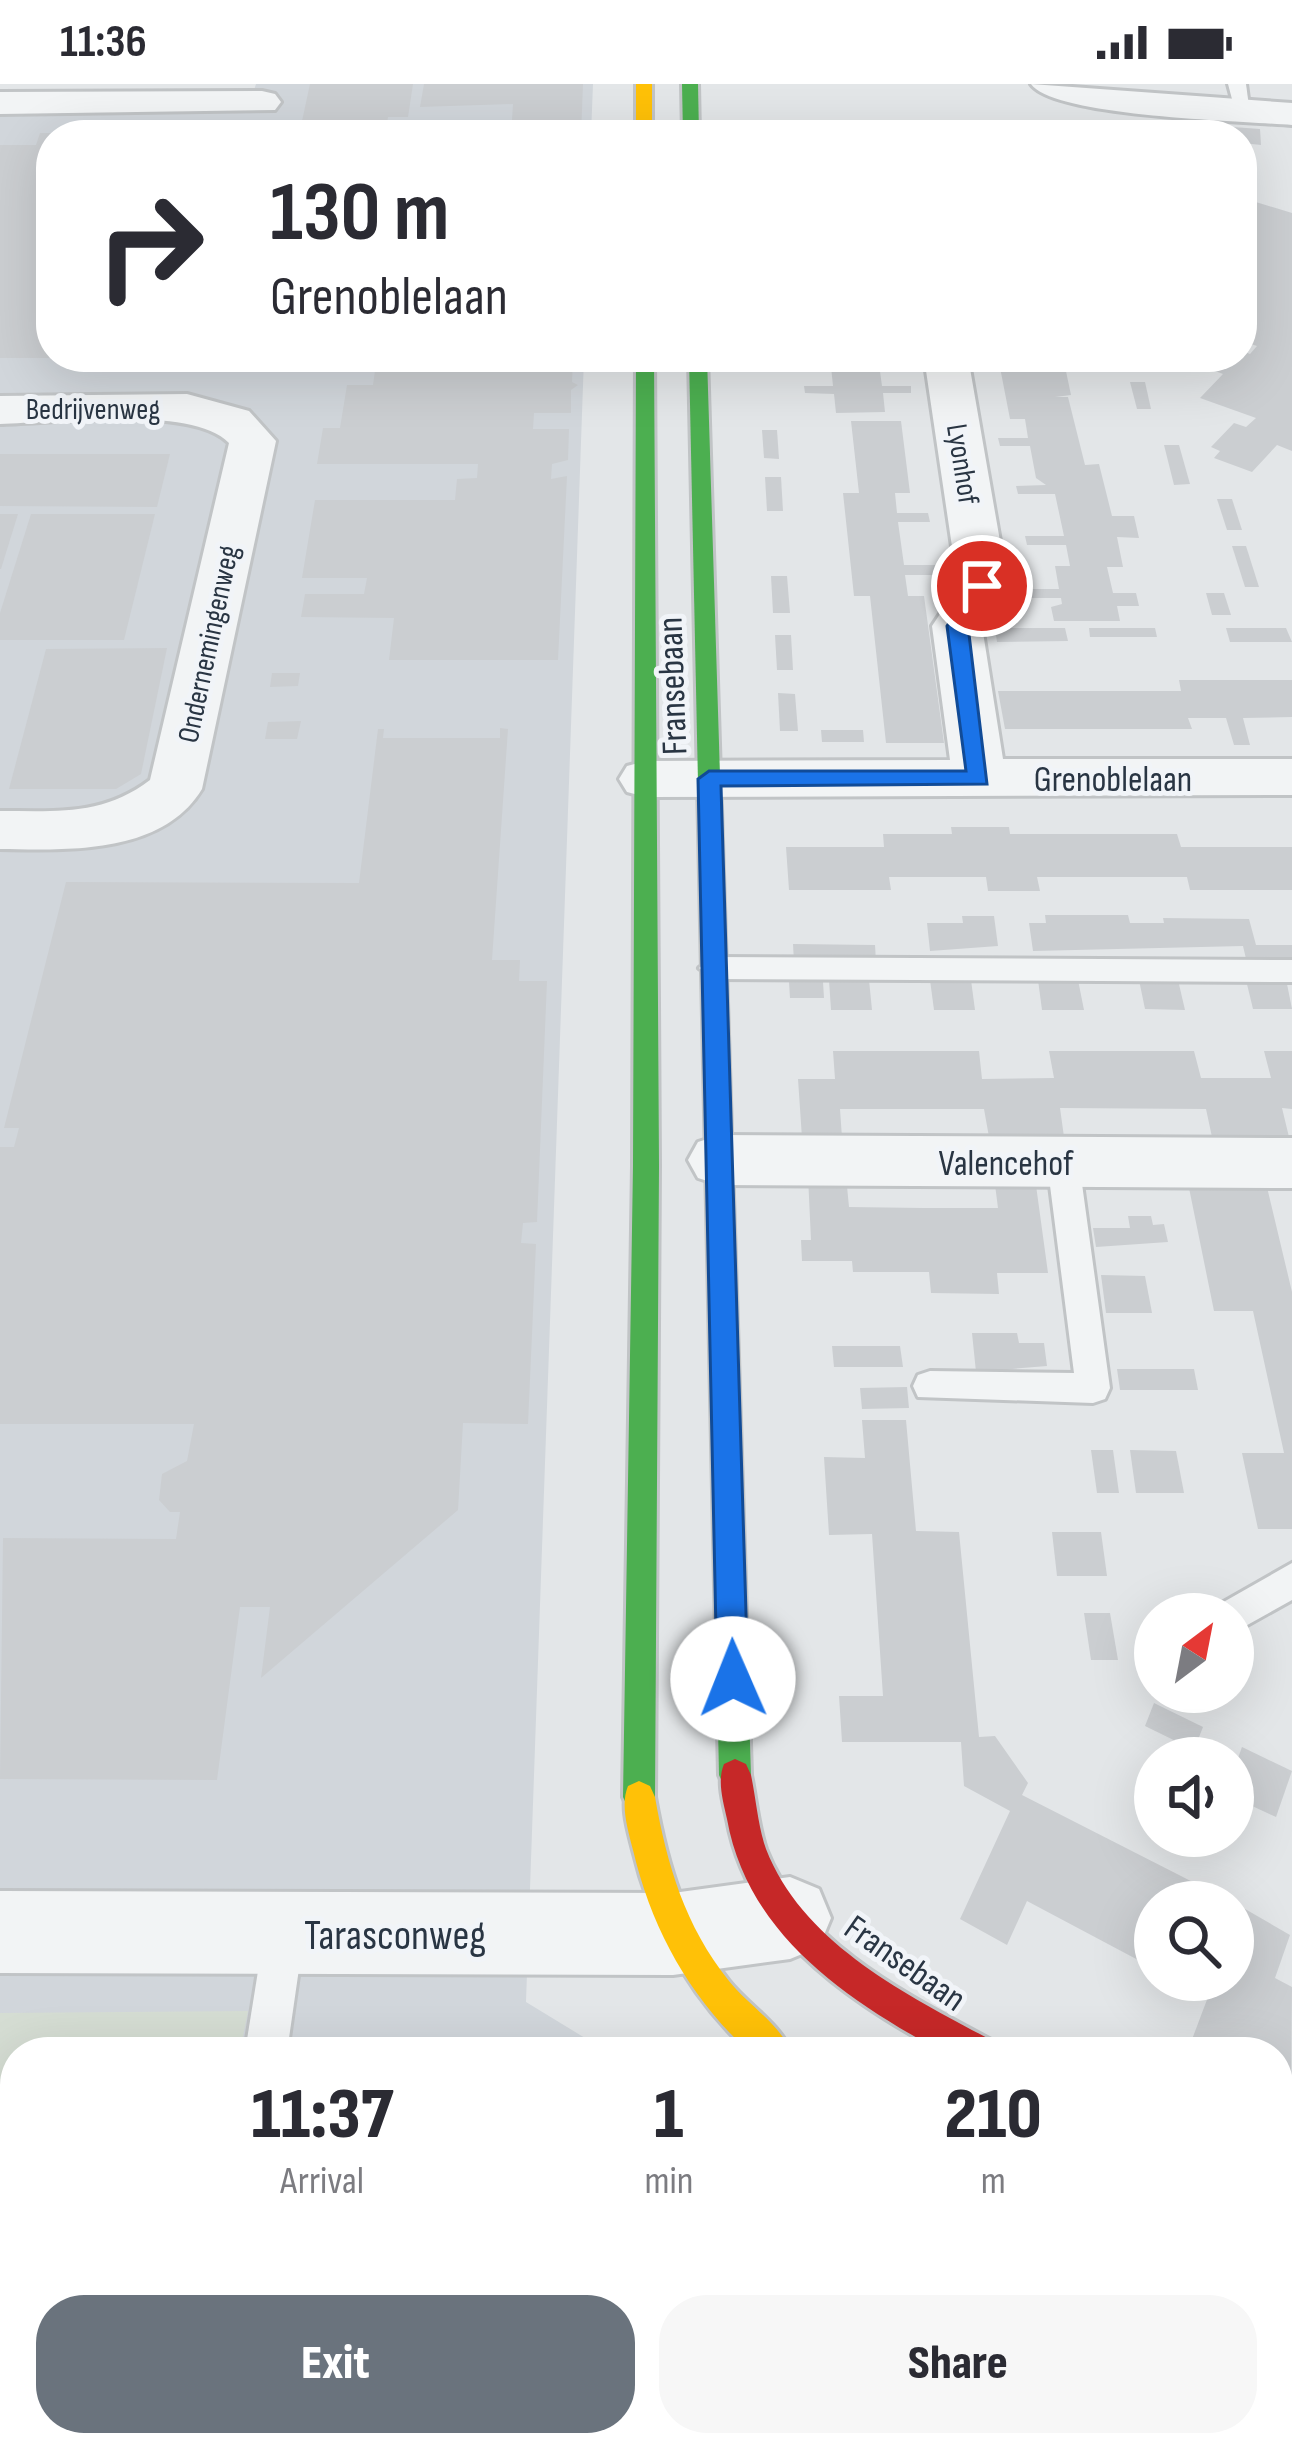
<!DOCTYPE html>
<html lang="en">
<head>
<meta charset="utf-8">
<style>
	body { margin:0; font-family:"Sofia Sans Condensed",sans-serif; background:#f7f7f7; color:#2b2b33; height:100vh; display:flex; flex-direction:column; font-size:45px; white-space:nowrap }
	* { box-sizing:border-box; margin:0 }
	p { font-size:39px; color:#7c7c81 }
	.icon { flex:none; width:66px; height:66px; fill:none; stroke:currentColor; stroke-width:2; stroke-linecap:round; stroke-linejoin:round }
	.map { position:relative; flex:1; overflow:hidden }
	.panel { position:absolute; left:0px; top:1953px; width:1293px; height:420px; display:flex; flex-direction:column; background:#fff; border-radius:48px 48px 0 0; box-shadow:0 12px 48px #0002 }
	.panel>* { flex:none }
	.guide { position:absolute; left:36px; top:36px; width:1221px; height:252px; border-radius:48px; box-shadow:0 12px 48px #0002; background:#fff; color:#2b2b33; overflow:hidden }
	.needle { width:78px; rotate:32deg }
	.buttons { position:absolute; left:1134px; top:1509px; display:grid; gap:24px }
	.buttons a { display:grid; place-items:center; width:120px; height:120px; border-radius:50%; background:#fff; box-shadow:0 12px 48px #0002; font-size:60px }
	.pin { position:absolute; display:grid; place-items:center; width:102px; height:102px; color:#fff; margin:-51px; border:6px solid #fff; border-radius:50%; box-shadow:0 3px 12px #0007 }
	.me { position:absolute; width:132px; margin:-66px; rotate:359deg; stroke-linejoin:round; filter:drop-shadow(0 0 9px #0008) }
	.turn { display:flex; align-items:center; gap:42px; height:252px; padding:0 36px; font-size:54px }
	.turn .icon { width:156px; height:156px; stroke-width:2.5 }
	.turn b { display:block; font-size:84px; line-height:102px }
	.eta { display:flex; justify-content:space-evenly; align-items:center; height:204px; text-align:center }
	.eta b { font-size:72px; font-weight:800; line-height:84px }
	.cta { display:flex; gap:24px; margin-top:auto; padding:24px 36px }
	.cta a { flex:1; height:138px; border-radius:48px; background:#6a737d; color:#fff; font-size:48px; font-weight:800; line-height:138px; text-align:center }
	.cta a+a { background:#f7f7f7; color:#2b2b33 }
	.status { display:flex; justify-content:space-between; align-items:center; height:84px; padding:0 60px; background:#fff; direction:ltr }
	.status svg { height:33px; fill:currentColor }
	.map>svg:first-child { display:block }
</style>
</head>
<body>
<div class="status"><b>11:36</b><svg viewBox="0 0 49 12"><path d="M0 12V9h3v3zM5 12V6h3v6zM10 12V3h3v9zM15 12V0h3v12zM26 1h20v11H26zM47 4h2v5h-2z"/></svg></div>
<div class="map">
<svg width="1292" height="2373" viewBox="0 0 1292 2373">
	<rect width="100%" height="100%" fill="#e3e6e8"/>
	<path fill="#d1d6db" d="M256,0H593L591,51H51V273H584L526,1918L608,1968H15V2358H1251L1276,2373H0V27L247,28Z"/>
	<path fill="#d5ddd3" d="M248,1927L240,1968H15V2358H169L166,2373H0V1929Z"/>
	<g fill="#cbced1">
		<path d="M310,0H413L408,33H388L385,51H299Z"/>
		<path d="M424,0H583L581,51H511L513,20L420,23Z"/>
		<path d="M769,36L837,41L839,51H736V41H770Z"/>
		<path d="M1191,40L1260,45L1261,61L1242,59V51H1191Z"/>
		<path d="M40,49H51V274H0V61H36Z"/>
		<path d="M1246,115L1292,129V367L1277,361L1252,388L1214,374L1220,367L1211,363L1234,339L1246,343L1256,334L1200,314L1223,290L1189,277L1242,273V267L1250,270L1257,262L1242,257Z"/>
		<path d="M377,273L573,275L572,298L578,301L571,306V329H534L533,345H569L568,376L552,380L551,395L567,392L558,576H389L394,534L301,533L305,510H364L367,494H302L315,416H455L457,395L477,394L478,380H317L323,344H340L347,301H373Z"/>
		<path d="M830,273H878L882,302H911V309H883L885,328L836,329L834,310L805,309L804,302H833Z"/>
		<path d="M998,273H1063L1071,311L1055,313H1068L1085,381L1099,380L1112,432H1134L1139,454L1117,453L1123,483H1107L1113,509H1136L1139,522H1117L1120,537H1054L1051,523L1062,520L1061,514H1028L1026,505H1059L1055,482H1070L1066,461H1027L1025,452H1064L1055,410H1018L1016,402L1046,401L1036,394L1030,362H1000L998,354H1028L1025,335H1010Z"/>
		<path d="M1130,298H1145L1151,325H1137Z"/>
		<path d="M851,337H901L910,409H895L897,429H928L930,438H898L904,481H936L937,491H905L908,512H924L944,659H886L870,512H854L843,409H859Z"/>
		<path d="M762,346H777L779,375L764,374Z"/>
		<path d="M1164,361H1179L1190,400L1174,401Z"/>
		<path d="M0,370H170L157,423L0,422Z"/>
		<path d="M765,393H781L783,427H767Z"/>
		<path d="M1217,415H1232L1242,446H1227Z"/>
		<path d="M0,430H18L1,485H0Z"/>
		<path d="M31,430H155L124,556H0V529Z"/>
		<path d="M1232,462H1246L1259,503H1245Z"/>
		<path d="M771,492H787L790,529H773Z"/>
		<path d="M1206,509H1224L1231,531H1212Z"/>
		<path d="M995,544H1065L1068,557L997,558Z"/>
		<path d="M1089,544H1155L1157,553H1090Z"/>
		<path d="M1226,544H1286L1292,558H1230Z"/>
		<path d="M775,551H791L793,586H777Z"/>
		<path d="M167,564L141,690L116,705H9L46,565Z"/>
		<path d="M272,589H300L298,602L270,603Z"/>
		<path d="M1179,596H1292V633L1243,634L1250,661H1234L1226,634H1188L1192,645H1005L998,607H1181Z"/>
		<path d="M778,609L795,610L798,647H780Z"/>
		<path d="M301,637L297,655H265L268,638Z"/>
		<path d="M500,644L508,645L492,876H520L519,897H547L537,1138L523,1139L521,1159L536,1160L528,1340L463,1339L458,1426L261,1594L270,1523H240L217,1696L0,1695L3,1454L176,1455L180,1428H170L159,1416L162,1390L187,1377L194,1340H0V1063H14L19,1044H4L66,798L359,799L378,645H384L383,654H500Z"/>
		<path d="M821,646H863L864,658H822Z"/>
		<path d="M951,743H1009L1010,750H1177L1181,763H1292V806H1190L1187,793H1037L1040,807H988L986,793H889L891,806H789L786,763H884L883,750H952Z"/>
		<path d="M1045,831H1128L1130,839H1164L1163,834L1249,835L1256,861H1292V878L1247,879L1243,862L1033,867L1029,839H1046Z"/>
		<path d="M962,832H994L998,862L930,867L927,839H963Z"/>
		<path d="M793,860L875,861L876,878H794Z"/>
		<path d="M1286,895L1292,925H1253L1246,896Z"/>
		<path d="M829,896H869L872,926H831Z"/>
		<path d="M930,896H971L975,926H934Z"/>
		<path d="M1038,896H1078L1084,926H1042Z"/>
		<path d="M1139,896H1178L1185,926L1145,925Z"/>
		<path d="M789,898H823L824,914H790Z"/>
		<path d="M833,967H979L982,995L1054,994L1049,967H1194L1201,994H1271L1264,967H1292V1025L1282,1024L1289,1053H1212L1206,1025L1060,1024L1064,1053H989L984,1025H840L842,1054H802L798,995H835Z"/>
		<path d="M808,1092H846L849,1123L923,1124H998L994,1093L1035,1094L1048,1189H997L999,1210L931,1209L929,1188H853L852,1177H802L801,1156H811Z"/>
		<path d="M1188,1099H1266L1292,1208V1445H1258L1242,1369H1284L1253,1227H1214Z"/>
		<path d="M1128,1132H1151L1153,1141L1164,1140L1168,1158L1096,1163L1093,1144H1130Z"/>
		<path d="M1101,1191L1145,1192L1152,1229H1106Z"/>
		<path d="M972,1249H1017L1019,1259H1044L1047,1282L976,1288Z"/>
		<path d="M832,1262H900L903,1283H834Z"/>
		<path d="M1117,1285H1194L1198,1306H1120Z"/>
		<path d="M907,1303L909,1324L862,1325L860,1304Z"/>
		<path d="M862,1336H906L916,1447L959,1448L979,1653L995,1652L1028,1699L1022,1711L1232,1818H1155V1885L1027,1817L1007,1861L960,1835L1010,1727L964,1702L961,1658H842L839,1612H883L872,1450L829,1451L824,1373L865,1374Z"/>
		<path d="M1091,1366H1113L1119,1409H1097Z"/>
		<path d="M1130,1366L1176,1367L1184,1409H1136Z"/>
		<path d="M1052,1448H1101L1107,1492H1057Z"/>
		<path d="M1084,1529H1110L1118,1576H1091Z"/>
		<path d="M1154,1619L1203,1643L1194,1666L1145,1642Z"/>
		<path d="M1242,1663L1292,1687L1276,1733L1233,1713V1688Z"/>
		<path d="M1233,1818L1290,1851L1275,1894L1292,1903L1291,2012L1278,2005V1968H1209L1191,1958L1208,1913L1176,1896H1233Z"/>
	</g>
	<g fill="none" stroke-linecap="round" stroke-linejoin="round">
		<g stroke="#c1c4c6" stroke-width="6">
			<g id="lane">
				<path d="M1228,0H1246L1250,30H1236Z"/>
				<path d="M714,873L1292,876V898L714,895L699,884Z"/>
				<path d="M1063,1065L1079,1078L1110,1304L1105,1315L1093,1319L918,1313L913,1302L918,1291L930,1287L1074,1289L1047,1078Z"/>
				<path d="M1292,1479V1516L1233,1549V1530H1215L1220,1520Z"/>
				<path d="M284,1830L298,1836L304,1850L287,1968H245L264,1850L270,1836Z"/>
				<path d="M181,2358H229L227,2373H179Z"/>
				<path d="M859,2358H907L901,2373H853Z"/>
				<path d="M1020,2358H1086L1093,2373H1027Z"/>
			</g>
		</g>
		<g stroke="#c1c4c6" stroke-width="6">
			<g id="street">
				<path d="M1031,0L1292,19V41C1245,37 1054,33 1031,0Z"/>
				<path d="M262,7L275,10L281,18L275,26L0,30V8Z"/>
				<path d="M924,273H968L1008,503L982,542L1003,675H1292V711L646,713L627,708L619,695L627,682L646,677L950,676L932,542L958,503Z"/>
				<path d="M187,310L249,327L276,357L202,705C162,771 67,766 0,765V727C56,727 103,732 150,696L229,359C192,321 55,339 0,340V312Z"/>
				<path d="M720,1051L1292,1054V1104L720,1101L698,1094L688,1076L698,1058Z"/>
				<path d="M790,1793L819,1805L831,1834L819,1863L790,1875L673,1891L0,1889V1807L673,1809Z"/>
			</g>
		</g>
		<g stroke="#c1c4c6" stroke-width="6">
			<g id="fast">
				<path d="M682,0H698L699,51H683Z"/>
				<path d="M636,273H654L659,1082L655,1713L650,1724L639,1729L628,1724L623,1713L633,1082Z"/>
				<path d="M689,273H707L751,1691L746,1702L735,1707L724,1702L719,1691Z"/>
				<path d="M1278,2235L1292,2241V2281L1278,2275Z"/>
			</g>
		</g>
		<g stroke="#c1c4c6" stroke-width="6">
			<g id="slow">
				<rect x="636" y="0" width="16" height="51"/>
				<path d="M639,1697L650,1702L655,1713C667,1781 685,1842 729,1897C748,1921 780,1940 791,1968H749C689,1912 652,1846 633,1766C628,1746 620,1721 628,1702Z"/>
				<path d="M1278,2107L1292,2113V2150L1278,2144Z"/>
			</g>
		</g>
		<g stroke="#c1c4c6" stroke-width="6">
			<path id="jam" d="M735,1675L746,1680L751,1691C756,1715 758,1742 766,1765C803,1860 907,1911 991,1956L996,1968H944L933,1963C840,1911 747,1847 727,1735C723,1717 717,1697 724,1680Z"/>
		</g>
		<use href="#lane" fill="#f2f4f5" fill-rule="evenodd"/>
		<use href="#street" fill="#f2f4f5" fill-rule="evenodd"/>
		<use href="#fast" fill="#4caf50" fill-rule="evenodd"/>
		<use href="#slow" fill="#ffc107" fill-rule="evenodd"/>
		<use href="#jam" fill="#c62828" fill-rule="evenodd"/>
	</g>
	<path fill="#1a73e8" stroke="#114b97" stroke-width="3" d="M982,496L993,502L968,542L987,700L721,702L748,1595L744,1606L733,1610L722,1606L717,1595L698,695L709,687H966L947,542L975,498Z"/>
	<g text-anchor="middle" stroke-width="10" stroke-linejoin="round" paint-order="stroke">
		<g font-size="30" fill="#293543" stroke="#f1f4f8">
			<text x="93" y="335">Bedrijvenweg</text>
			<text transform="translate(963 380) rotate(81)" y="10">Lyonhof</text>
			<text transform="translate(208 560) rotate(-78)" y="10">Ondernemingenweg</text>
		</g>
		<g font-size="36" fill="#293543" stroke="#f1f4f8">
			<text transform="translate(671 602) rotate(-92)" y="13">Fransebaan</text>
			<text x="1113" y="707">Grenoblelaan</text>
			<text x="1006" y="1091">Valencehof</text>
			<text transform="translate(906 1878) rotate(35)" y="13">Fransebaan</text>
		</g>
		<g font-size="42" fill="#293543" stroke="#f1f4f8">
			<text x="395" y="1865">Tarasconweg</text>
		</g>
	</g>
</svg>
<div class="buttons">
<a><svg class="needle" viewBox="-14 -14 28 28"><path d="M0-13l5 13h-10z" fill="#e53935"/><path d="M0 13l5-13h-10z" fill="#7c7c81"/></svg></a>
<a><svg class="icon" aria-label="sound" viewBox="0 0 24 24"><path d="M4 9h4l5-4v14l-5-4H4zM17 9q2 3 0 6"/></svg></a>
<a><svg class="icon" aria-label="search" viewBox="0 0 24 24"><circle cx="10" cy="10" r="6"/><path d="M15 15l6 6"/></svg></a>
</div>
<div class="pin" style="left:982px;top:502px;background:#d93025"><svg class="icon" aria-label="arrive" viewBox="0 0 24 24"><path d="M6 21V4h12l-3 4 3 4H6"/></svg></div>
<svg class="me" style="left:733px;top:1595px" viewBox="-20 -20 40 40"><circle r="19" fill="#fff"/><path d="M0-13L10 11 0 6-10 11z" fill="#1a73e8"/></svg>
<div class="guide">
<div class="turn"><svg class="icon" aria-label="right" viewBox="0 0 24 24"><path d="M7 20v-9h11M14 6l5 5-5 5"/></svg><div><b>130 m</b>Grenoblelaan</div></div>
</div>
<section class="panel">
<div class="eta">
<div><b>11:37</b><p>Arrival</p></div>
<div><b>1</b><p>min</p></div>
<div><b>210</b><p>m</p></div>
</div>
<div class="cta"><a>Exit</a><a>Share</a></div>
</section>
</div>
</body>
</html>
